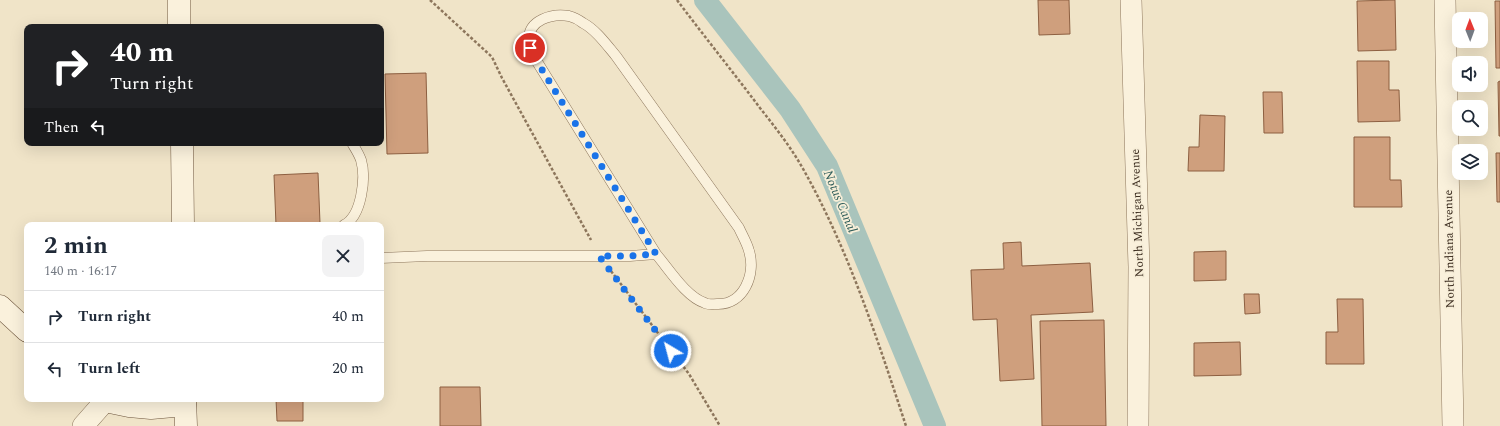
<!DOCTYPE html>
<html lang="en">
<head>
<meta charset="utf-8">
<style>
	body { margin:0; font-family:Spectral,serif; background:#f2f2f3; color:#1f2937; height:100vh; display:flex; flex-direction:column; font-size:15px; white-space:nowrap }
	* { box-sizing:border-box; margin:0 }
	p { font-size:13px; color:#747a83 }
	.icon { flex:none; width:22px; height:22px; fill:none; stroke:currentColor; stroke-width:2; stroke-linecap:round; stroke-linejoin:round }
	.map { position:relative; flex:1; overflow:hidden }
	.sheet { position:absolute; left:24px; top:222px; width:360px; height:180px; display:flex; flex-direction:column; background:#fff; border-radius:8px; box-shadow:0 4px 16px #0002 }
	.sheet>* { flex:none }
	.guide { position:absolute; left:24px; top:24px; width:360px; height:122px; border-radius:8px; box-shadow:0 4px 16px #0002; background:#202124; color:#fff; overflow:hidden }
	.needle { width:26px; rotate:359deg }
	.tools { position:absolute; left:1452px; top:12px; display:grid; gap:8px }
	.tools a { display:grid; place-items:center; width:36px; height:36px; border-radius:8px; background:#fff; box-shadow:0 4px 16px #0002; font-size:20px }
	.pin { position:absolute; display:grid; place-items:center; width:34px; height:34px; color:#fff; margin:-17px; border:2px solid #fff; border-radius:50%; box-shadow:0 1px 4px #0007 }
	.me { position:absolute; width:44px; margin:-22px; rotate:323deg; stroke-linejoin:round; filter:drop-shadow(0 0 3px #0008) }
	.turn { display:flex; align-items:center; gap:14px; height:84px; padding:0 20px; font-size:18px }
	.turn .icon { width:52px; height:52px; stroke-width:2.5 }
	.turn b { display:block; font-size:28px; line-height:34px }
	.then { display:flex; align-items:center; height:38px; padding:0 20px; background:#0003; gap:8px; font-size:15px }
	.round { display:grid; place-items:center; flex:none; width:42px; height:42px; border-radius:8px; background:#f2f2f3 }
	.headline { display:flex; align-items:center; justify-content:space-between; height:68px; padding:0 20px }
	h1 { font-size:24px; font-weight:700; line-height:30px }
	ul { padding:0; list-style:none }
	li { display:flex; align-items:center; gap:12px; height:52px; padding:0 20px; border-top:1px solid #e0e1e3 }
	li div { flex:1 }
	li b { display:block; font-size:15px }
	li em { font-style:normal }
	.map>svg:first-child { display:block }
</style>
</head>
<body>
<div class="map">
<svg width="1500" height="426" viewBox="0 0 1500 426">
	<rect width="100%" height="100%" fill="#f0e4c8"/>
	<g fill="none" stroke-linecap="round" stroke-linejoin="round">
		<path stroke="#a9c4bc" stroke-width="22" d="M705,0L790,109L827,166L935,426"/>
	</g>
	<g fill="#cf9f7d" stroke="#8d5f41">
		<path d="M1038,0H1069L1070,34L1039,35Z"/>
		<path d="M1395,0L1396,50L1358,51L1357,1Z"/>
		<path d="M1495,1H1500V68H1496Z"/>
		<path d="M1357,61H1389V90H1399L1400,121L1358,122Z"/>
		<path d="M426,73L428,153L387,154L385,74Z"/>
		<path d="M1500,81V136H1499L1498,82Z"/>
		<path d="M1263,92H1282L1283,133H1264Z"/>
		<path d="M1200,115L1225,116L1224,171H1188L1189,147H1199Z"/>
		<path d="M1354,137H1390V180H1401L1402,207H1354Z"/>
		<path d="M1496,153H1500V202H1497Z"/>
		<path d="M318,173L320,223L276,225L274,175Z"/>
		<path d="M1021,242L1022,266L1090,263L1093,312L1031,315L1034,379L1000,381L997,319L973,320L971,270L1004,269L1003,243Z"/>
		<path d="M1226,251V280L1194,281V252Z"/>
		<path d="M1244,294H1259L1260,313L1245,314Z"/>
		<path d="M1337,299H1363L1364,364H1326V332H1338Z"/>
		<path d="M1104,320L1106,426H1042L1040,321Z"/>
		<path d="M1240,342L1241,375L1194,376V343Z"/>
		<path d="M440,387H480L481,426H440Z"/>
		<path d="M276,399H303V421H277Z"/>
	</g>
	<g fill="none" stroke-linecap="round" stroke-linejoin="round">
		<g stroke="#8d765c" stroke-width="11">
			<g id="lane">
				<path d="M344,225C362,216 366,177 361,160C359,154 355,148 352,143"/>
				<path d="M381,258L427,256H630L656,254L536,60C533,54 529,48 529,40C528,20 552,13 569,16C573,17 579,20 583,23C596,30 606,44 616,56L739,228C742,235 747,243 749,251C756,274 744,305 717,304C713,304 708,305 705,303C686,297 669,269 656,254"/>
			</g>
		</g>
		<g stroke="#8d765c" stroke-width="22">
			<g id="street">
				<path d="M1131,0L1139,267L1138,426"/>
				<path d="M1445,0L1453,426"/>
				<path d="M83,426L105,401"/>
			</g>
		</g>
		<g stroke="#6f573f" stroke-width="23">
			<g id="secondary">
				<path d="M179,0V27"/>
				<path d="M182,143L183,225"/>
				<path d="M0,306L27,331"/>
				<path d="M103,399L105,401L129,406L151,408L185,405"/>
				<path d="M185,399L186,426"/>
			</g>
		</g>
		<g stroke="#8d765c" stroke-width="2.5" stroke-dasharray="3 2" stroke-linecap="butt">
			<path d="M430,0L492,57L502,78L591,240"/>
			<path d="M677,0C704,36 733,72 760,108C775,127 790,146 802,167C848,248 877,338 906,426"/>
			<path d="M611,271L689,374L720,426"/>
		</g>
		<use href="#lane" stroke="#faf1dc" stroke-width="10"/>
		<use href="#street" stroke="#faf1dc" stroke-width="21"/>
		<use href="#secondary" stroke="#faf1dc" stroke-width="22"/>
	</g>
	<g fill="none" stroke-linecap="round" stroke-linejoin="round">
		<path stroke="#1a73e8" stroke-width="7" stroke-dasharray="0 12.6" d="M530,48L536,60L656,254L630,256H599L671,351"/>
	</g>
	<g text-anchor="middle" stroke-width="3.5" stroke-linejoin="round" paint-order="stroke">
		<g font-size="12" fill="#3d2e20" stroke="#f7eed8">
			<text transform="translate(1137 213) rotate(-92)" y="4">North Michigan Avenue</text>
			<text transform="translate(1449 249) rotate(-91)" y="4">North Indiana Avenue</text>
		</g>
		<g font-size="13" font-style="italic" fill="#2f5d5a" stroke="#f7eed8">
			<text transform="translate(841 201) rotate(67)" y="5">Notus Canal</text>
		</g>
	</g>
</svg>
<div class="tools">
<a><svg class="needle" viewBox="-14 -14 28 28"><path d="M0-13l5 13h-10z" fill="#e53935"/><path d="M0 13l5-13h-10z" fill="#747a83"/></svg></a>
<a><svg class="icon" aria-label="sound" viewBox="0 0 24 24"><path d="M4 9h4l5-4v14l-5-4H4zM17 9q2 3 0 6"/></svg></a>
<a><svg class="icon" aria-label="search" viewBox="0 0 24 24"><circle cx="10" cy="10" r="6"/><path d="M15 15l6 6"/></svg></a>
<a><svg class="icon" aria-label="layers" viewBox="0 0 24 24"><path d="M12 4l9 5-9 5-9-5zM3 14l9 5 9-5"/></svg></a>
</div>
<div class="pin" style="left:530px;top:48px;background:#d93025"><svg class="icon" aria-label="arrive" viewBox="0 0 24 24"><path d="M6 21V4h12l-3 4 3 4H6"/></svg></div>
<svg class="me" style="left:671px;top:351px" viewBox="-20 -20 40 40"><circle r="17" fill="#1a73e8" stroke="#fff" stroke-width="3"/><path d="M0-11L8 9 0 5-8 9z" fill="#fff"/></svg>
<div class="guide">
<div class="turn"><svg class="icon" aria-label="right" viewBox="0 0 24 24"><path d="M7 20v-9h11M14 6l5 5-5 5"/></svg><div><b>40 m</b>Turn right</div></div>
<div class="then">Then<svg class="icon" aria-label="left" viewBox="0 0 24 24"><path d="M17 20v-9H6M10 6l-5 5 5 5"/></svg></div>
</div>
<section class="sheet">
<div class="headline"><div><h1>2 min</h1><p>140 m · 16:17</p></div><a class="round"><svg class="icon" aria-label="close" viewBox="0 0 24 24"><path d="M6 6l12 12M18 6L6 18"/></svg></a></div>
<ul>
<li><svg class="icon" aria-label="right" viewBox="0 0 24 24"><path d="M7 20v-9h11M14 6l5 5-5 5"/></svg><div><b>Turn right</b></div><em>40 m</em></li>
<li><svg class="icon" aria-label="left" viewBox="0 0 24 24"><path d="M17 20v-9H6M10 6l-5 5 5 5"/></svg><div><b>Turn left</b></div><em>20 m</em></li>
</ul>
</section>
</div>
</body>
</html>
